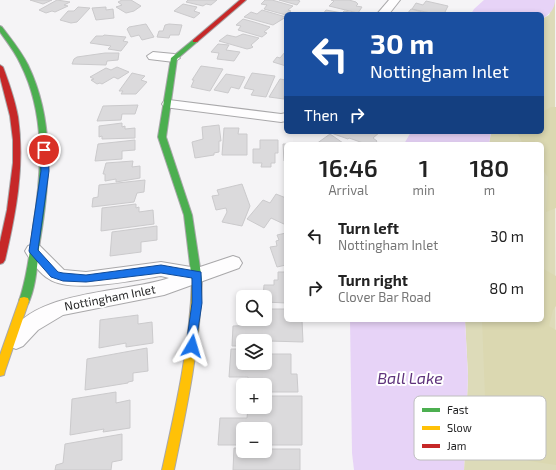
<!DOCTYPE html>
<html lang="en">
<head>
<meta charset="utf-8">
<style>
	body { margin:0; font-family:"Exo 2",sans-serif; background:#f6f6f6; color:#222; height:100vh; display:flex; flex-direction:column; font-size:15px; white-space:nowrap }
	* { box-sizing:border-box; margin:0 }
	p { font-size:13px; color:#767676 }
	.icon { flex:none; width:22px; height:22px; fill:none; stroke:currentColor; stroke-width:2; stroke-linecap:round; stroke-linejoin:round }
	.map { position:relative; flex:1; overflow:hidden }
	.drawer { position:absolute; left:284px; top:142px; width:260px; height:180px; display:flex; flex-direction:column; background:#fff; border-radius:6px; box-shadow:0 2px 6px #0003 }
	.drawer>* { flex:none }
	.top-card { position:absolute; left:284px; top:12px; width:260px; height:122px; border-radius:6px; box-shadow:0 2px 6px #0003; background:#1a4fa0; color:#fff; overflow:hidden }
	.tools { position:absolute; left:236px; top:290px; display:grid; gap:8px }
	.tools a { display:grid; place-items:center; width:36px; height:36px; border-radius:6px; background:#fff; box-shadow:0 2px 6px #0003; font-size:20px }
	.pin { position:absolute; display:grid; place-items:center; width:34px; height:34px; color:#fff; margin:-17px; border:2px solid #fff; border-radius:50%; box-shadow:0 1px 4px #0007 }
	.me { position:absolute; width:44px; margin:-22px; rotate:7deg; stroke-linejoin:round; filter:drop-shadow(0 0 3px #0008) }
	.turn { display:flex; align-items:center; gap:14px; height:84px; padding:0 20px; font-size:18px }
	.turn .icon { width:52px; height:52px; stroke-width:2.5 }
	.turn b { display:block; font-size:28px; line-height:34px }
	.then { display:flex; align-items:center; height:38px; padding:0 20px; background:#0003; gap:8px; font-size:15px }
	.eta { display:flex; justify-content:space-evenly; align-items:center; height:68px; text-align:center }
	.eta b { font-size:24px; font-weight:600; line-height:28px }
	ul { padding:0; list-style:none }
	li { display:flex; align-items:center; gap:12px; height:52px; padding:0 20px }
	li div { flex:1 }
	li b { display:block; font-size:15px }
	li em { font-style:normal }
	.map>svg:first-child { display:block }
</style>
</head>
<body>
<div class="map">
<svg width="556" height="470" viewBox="0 0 556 470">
	<rect width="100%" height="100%" fill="#f5f4f6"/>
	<path fill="#dddbb9" d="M555,0L556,470H464L468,376L465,320H542V144H489L491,132H542V19L549,15Z"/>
	<g fill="#dbd8b1">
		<path d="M551,107H556V208L546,212L548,177L542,169V144H523L517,132H542V112Z"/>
		<path d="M542,268L556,276V306L553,310L549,326L556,330V465L529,461L509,452L485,397L482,320H542Z"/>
	</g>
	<g fill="#e7d3f7">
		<path d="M484,0H555C555,9 549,15 542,19V14H471L474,9Z"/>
		<path d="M411,132H491L489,144H404Z"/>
		<path d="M350,320H465L468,376L464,470H354L352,453Z"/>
	</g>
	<g fill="#dbdadc" stroke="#cbcacc">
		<path d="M30,0H52L43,4Z"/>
		<path d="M57,0L70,2L64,5L68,6L55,12L52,11L46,13L39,10Z"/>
		<path d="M122,0H131L141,6L134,11L126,13L116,7L122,5L118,2Z"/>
		<path d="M188,0H217L211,5L206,4L203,6L186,2Z"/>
		<path d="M265,0H272L293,6L288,10L291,11L286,15L264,9L267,5L261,4Z"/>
		<path d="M279,0H297L300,1L297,5Z"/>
		<path d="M331,0H349L356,2L358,4L356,6L362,7L358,13L329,6L334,1Z"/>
		<path d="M426,1L448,6L444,14H435L412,9L416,3L423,5Z"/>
		<path d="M183,4L197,7L194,11L200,13L194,18L174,11Z"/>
		<path d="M78,7L90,8L77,22L71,23L60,20L68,11H74Z"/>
		<path d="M106,7V10L113,9L114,18L96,20L92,8Z"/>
		<path d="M411,9L430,14H407Z"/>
		<path d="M262,10L286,17L273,25L244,17L251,12L257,14Z"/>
		<path d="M326,10L342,13L344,11L355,13L323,14Z"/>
		<path d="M243,19L254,22L270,27L264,32L267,33L262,37L238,30L241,26L236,25Z"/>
		<path d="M146,24L154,37L142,40L139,35L131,37L127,29L129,27Z"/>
		<path d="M169,24L182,25L179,35H170L169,38L157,37L159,31H163L165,25Z"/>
		<path d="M243,34L259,38L251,45L253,47L251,48L247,49L219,41L227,35L236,37Z"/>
		<path d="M104,35L126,37L123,41L128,42L121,51L108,49L111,46L90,43L96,36H103Z"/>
		<path d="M218,44L229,45L226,50L240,52L234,61L217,59L219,53L211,52Z"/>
		<path d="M285,52L286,66L273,62L277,57L280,58Z"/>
		<path d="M105,53H119L118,60L107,61L106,65L72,64L74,59L77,57Z"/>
		<path d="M201,66L223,69L210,91L191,87L194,80H192Z"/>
		<path d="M117,67L129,72L118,79L114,77L102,84L100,83L97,84L91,80L94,79L90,77L106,68L111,70Z"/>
		<path d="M132,73L145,76L141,80L147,82L136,94H121L123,91H119Z"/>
		<path d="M252,73L275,76L266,97L251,95L254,90L244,88Z"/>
		<path d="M226,74L245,77L239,89L231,87L228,93L214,90Z"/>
		<path d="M280,79L286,80L284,99L269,97Z"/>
		<path d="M138,105L135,114H122L121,120L97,121L103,106Z"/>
		<path d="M122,123V127L125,126V129L135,128V138L102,139V136L99,137V126Z"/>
		<path d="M219,125L221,141H219V152L214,153V155L195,158L192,142L203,139L202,127Z"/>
		<path d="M224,128H239L238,134H247V155H222Z"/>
		<path d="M332,132H380L373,138L377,141L375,144H366L349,138L348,139L331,133Z"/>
		<path d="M330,134L343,143L316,144Z"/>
		<path d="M135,140V150L122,151V159L95,161L98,144Z"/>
		<path d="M260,140H278V153H275V163H271V167H261L262,163H253V149H260Z"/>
		<path d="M283,144H286V161H284Z"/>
		<path d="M133,161L132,167L140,166V178L116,182V179L105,181V174H103L106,163Z"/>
		<path d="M145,180L144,192L137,193L134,202L92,207L93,198L98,197L99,185Z"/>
		<path d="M242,184L250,206L242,226L222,222L227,212L226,208L216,210L212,196L219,195L217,190Z"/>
		<path d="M276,194L286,198V225L271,218L264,228L247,219L263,200L270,203Z"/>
		<path d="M136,204V208L139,207V212L153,210L154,224L101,231L102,208Z"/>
		<path d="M157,226V240L141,242V252L110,256L112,232Z"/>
		<path d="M286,233V265L277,267L270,247L277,246L276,241L279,240L277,235Z"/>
		<path d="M285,268L286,303L265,302V297H263L264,285H274V280H278V272H285Z"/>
		<path d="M265,309H286V320H302L303,342L269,341V345L265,346V341H243V346H232L233,326L261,325V319H265Z"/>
		<path d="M138,315V324L152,322L153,343L126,347V343L99,348L100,320Z"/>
		<path d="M147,348L148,371L133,373V381L128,382V383L85,390L87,359Z"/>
		<path d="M231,349H243V363H265V354H291V374H297L298,392H265V385H248V377H229Z"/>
		<path d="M116,392V403L130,400V428L103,432L104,429L70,435L72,399Z"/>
		<path d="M265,396H302V445H265V429H243V445H218L220,418H247L248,407H265Z"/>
		<path d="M122,434V460L112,462L111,470H55L56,465L63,463L65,444Z"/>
		<path d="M234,448H243V451H265V449H300V470H233Z"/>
	</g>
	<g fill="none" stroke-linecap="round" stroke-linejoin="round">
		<g stroke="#a9a8aa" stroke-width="2">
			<g id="street">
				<path d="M389,0H400L389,14H377Z"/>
				<path d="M153,52L174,54L180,58L174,62L149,59L147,56Z"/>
				<path d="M169,100L281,114L286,113V121L281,122L164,107L162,104L164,101Z"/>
				<path d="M34,244L40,246L64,270L86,272L161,262L197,268L233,256L239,258L242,263L239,268L164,295L63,315L38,330L23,346L16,349L9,346L6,340C30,289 122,294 169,278L161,276C134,280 71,294 49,279C40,274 30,260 25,251L28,246Z"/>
			</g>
		</g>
		<g stroke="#a9a8aa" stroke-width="2">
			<g id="fast">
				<path d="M0,26L2,27C11,39 21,51 28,65C55,121 50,182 40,241C37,261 37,285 28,304L24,305L20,304L19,301C27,277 30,251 33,227C42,172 46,114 20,63C15,52 7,42 0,32Z"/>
				<path d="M193,40L198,41L177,59L166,137L192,215L202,281L200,284L197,285L194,284L192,281L184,215L158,137L171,58Z"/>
			</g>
		</g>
		<g stroke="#a9a8aa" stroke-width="2">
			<g id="slow">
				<path d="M197,277L200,278L202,281C200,345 187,407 174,470H162C176,407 190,345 192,281L194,278Z"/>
				<path d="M24,297L28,298L29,301L5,371L4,375L0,376V355L19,301L20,298Z"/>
			</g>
		</g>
		<g stroke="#a9a8aa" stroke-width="2">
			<g id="jam">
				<path d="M240,0H246L197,42H193V40Z"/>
				<path d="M0,65L3,67C9,83 15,100 18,117C25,166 16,213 5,260L3,263L0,264V242L7,210L13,163V140L10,116L0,77Z"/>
			</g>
		</g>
		<use href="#street" fill="#fefdfe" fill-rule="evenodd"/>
		<use href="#fast" fill="#4caf50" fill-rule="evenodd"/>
		<use href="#slow" fill="#ffc107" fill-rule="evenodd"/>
		<use href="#jam" fill="#c62828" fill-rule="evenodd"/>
	</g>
	<path fill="#1a73e8" stroke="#114b97" d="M44,147L48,150L49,171L38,250L58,272L63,273L86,275L161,265L201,272L202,303L195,349L192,351L188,349L186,346L192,303V278L161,273L86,282L63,281L51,277L30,253L29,251L41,171L40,150Z"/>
	<g text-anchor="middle" stroke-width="4" stroke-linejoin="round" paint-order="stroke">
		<g font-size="12" fill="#252526" stroke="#fff">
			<text transform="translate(110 298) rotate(-11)" y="4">Nottingham Inlet</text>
		</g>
		<g font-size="16" font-style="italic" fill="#5f337c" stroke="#fff">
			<text x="410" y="384">Ball Lake</text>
		</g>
	</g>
	<rect x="414" y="396" width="132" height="64" rx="6" fill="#fff" stroke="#bebebe" stroke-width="1"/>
	<rect x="422" y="408" width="18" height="4" fill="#4caf50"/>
	<rect x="422" y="426" width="18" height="4" fill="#ffc107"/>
	<rect x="422" y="444" width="18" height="4" fill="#c62828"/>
	<g font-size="11" fill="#252526">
		<text x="447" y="414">Fast</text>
		<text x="447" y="432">Slow</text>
		<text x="447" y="450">Jam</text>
	</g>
</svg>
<div class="tools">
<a><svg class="icon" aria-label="search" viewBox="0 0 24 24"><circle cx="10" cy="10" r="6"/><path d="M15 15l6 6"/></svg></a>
<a><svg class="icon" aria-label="layers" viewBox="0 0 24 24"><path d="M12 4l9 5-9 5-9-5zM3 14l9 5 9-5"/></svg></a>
<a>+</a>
<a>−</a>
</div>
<div class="pin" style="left:44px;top:150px;background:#d93025"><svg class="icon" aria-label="arrive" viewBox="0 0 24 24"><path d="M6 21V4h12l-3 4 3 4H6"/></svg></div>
<svg class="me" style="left:192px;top:346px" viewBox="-20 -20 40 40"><path d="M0-17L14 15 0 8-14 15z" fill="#1a73e8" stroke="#fff" stroke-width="4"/></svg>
<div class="top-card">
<div class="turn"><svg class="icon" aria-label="left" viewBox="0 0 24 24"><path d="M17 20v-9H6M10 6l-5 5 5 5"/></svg><div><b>30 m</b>Nottingham Inlet</div></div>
<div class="then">Then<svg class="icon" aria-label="right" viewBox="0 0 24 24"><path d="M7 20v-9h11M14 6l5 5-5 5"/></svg></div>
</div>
<section class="drawer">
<div class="eta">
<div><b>16:46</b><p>Arrival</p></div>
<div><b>1</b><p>min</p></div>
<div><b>180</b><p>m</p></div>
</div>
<ul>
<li><svg class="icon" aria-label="left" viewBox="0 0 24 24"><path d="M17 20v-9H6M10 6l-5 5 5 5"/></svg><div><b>Turn left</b><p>Nottingham Inlet</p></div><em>30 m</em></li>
<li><svg class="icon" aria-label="right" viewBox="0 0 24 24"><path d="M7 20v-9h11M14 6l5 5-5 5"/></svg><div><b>Turn right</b><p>Clover Bar Road</p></div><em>80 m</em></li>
</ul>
</section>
</div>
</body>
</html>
